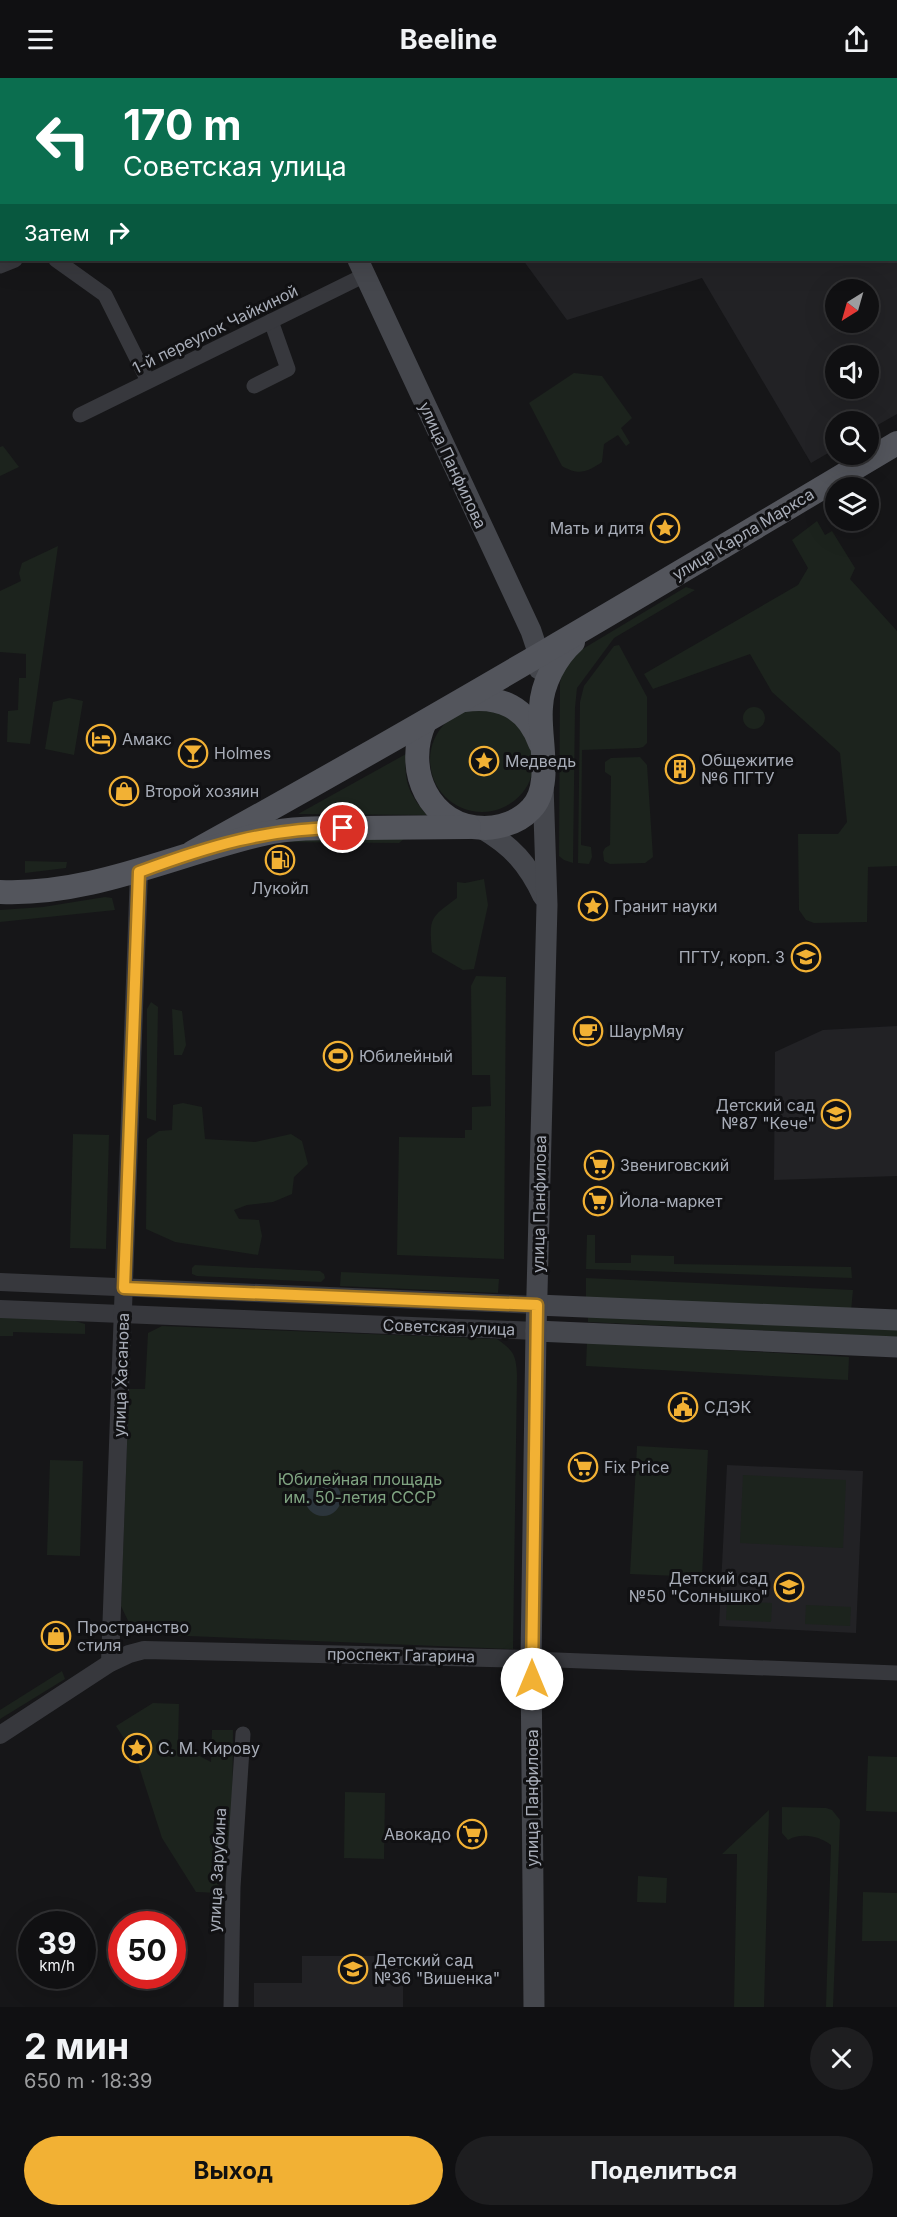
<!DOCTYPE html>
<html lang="ru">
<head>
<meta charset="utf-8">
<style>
	body { margin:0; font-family:Inter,sans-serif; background:#1e1e20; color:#f1f3f6; height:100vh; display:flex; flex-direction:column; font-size:22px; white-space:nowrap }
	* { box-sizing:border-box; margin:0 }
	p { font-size:20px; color:#9c9d9f }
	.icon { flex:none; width:33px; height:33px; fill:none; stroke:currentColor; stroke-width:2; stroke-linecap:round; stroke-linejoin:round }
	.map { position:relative; height:1929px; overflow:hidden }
	.side { display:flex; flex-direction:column; background:#101012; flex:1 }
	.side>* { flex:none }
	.hud { position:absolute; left:0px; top:0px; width:897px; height:183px; box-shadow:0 6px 24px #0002,0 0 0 2px #303032; background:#0b6e4f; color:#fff; overflow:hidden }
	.needle { width:39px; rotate:217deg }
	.buttons { position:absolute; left:825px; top:201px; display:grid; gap:12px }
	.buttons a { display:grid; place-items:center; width:54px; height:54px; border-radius:50%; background:#101012; box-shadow:0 6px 24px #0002,0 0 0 2px #303032; font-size:30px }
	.speed { position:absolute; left:18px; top:1833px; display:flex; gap:12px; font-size:30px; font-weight:700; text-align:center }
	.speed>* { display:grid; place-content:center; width:78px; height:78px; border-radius:50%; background:#101012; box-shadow:0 6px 24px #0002,0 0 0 2px #303032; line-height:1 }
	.speed small { font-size:15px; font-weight:400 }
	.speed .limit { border:9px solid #d22; background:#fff; color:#111 }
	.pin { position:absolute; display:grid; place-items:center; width:51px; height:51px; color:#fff; margin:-26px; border:3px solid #fff; border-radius:50%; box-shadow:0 2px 6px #0007 }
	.me { position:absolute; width:66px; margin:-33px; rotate:0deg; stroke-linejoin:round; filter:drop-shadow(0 0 4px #0008) }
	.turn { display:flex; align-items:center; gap:21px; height:126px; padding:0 24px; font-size:27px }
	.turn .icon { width:78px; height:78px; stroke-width:2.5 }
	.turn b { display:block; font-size:42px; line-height:51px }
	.then { display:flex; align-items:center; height:57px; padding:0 24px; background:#0003; gap:12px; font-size:22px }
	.round { display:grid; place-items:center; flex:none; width:63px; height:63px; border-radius:32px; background:#1e1e20 }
	.summary { display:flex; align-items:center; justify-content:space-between; height:102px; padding:0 24px }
	h1 { font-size:36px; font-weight:700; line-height:45px }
	.primary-button { display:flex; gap:12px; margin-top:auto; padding:12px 24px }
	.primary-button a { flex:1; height:69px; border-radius:36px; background:#f2b134; color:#111; font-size:24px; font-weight:700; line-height:69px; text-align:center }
	.primary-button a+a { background:#1e1e20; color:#f1f3f6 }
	header { display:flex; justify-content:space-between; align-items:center; height:78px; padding:0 24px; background:#101012; font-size:27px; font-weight:700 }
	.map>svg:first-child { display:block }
</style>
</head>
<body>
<header><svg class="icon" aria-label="menu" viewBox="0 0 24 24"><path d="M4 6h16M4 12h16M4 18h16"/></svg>Beeline<svg class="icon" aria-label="share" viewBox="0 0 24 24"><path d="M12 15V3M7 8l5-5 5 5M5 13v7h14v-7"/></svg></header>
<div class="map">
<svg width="897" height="1929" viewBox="0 0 897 1929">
	<rect width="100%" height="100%" fill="#161618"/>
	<g fill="#222225" fill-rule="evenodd">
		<path d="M305,0H897V336L869,352L868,344H836L835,371L811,385L702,200L567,242L523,182H896V2ZM836,212H868V244H836ZM836,278H868V310H836Z"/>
		<path d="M897,948V1098L774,1102L775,974L823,952Z"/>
		<path d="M727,1387L863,1393L856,1555L719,1548Z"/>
		<path d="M302,1878H403V1929H254V1905H302Z"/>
	</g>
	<g fill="#1c231d">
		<path d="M574,295L602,298L632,340L621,350L630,365L626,368L618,357L604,366L602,384C587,394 579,398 562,388L529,325Z"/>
		<path d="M3,368L19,389L0,398V369Z"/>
		<path d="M817,443L825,457L832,453L855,490L850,501L897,553V788L868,789L867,844L814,845L806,842L799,832L798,756H838L847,744L840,675L772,614L750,576L653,611L644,596L798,507L808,490L792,462Z"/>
		<path d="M58,468L30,666L7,664L8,633L18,632L19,600H26V576L0,574V513L21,503L19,495L22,485Z"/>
		<path d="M686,509L695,512L614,560L577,610L575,630L573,785L564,782L559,778L560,605L563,592L576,575Z"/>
		<path d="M619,567L647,619V665L643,669L639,670L582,672L581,767L591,769L592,779L589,786L578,785L580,624L584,608L614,568Z"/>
		<path d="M69,620L83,623L74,677L45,671L53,624Z"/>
		<circle cx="754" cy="640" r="11"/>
		<circle cx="482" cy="682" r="52"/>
		<path d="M406,676C404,704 408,715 427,737L298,736Z"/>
		<path d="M640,679L647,687L653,779L645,785L610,786L604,783L603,774L605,770L610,767L611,698L605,694V684L611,680Z"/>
		<path d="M270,759L405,760L399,765L270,764Z"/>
		<path d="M25,783L67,784L66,790L25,795Z"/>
		<path d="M484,801L488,827L474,891L463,892L432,874C429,839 430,840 457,820V804L465,805Z"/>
		<path d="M105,819L112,820L115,832L0,844V832L43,829Z"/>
		<path d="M476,898L506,899L504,1181L397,1177L399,1059L465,1060V1052H472V1029L491,1028L490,997H472L471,908Z"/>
		<path d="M151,924L158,929L156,1043L147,1040V931Z"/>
		<path d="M172,931L182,933L186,967L182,977H174Z"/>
		<path d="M183,1025L202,1029L205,1061L255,1064L291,1056L302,1063L308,1086L294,1099L292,1116L273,1124L247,1127L234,1132L239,1141L259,1142L262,1158L258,1177L175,1164L146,1151L147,1061L159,1053L172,1052L173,1027Z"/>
		<path d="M73,1056L109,1057L106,1171L70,1170Z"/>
		<path d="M587,1157H595V1185H631V1177L674,1178V1186L851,1189L852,1200L586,1191Z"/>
		<path d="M195,1187L320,1193L324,1196L325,1200L321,1204L197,1198L192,1196V1190Z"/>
		<path d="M341,1194L499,1201L498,1215L340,1208Z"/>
		<path d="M586,1200L853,1212L851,1233L586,1221Z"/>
		<path d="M0,1237L66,1240L85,1246V1256L13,1254V1258H0Z"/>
		<path d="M588,1239L897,1252V1259L588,1244Z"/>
		<path d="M162,1248L497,1261C514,1273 516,1277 517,1297L513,1571L139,1556L130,1547L121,1528L129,1311H145L148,1255Z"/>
		<path d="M587,1264L849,1279L848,1302L586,1288Z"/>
		<path d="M637,1368L708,1372L702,1499L630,1496Z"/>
		<path d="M50,1382L83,1383L80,1478L47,1477Z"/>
		<path d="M743,1397L846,1402L843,1470L740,1465Z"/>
		<path d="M727,1523L772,1525L771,1544L726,1542Z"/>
		<path d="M806,1527L851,1529L850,1548L805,1546Z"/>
		<path d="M62,1593L65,1601L0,1641V1632Z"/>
		<path d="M153,1625L179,1626L178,1667L211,1684L212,1652H233L232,1768H220L219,1815L196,1814L162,1760L136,1679L116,1648Z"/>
		<path d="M868,1678L897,1679V1734L866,1733Z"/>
		<path d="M345,1714L385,1715L384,1781L344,1780Z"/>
		<path d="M782,1729L826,1730L832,1732L840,1742L833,1929H826L831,1767C820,1758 801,1754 788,1762L782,1755Z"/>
		<path d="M769,1732L764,1929H734L737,1776H722Z"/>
		<path d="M638,1798L667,1800L666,1825L637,1824Z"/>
		<path d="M863,1814L897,1815V1863H862Z"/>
	</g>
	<circle fill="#2c353c" cx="323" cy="1420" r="18"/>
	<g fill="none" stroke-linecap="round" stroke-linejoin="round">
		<g stroke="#37383d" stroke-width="15">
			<path d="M0,98L2,100"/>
			<path d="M56,182L105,217L148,303"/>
			<path d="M0,188L15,182"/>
			<path d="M254,308L288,291L271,243"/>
			<path d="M80,337L365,197"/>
			<path d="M531,1581L897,1595"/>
			<path d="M231,1929L233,1809L243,1656"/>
		</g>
		<g stroke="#37383d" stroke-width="18">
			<path d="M0,1204L537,1227"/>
			<path d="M0,1231L536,1253"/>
			<path d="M110,1585L139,794"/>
			<path d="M0,1657L110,1585L129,1576L144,1572L531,1581"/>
		</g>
		<g stroke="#45474d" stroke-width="21">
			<path d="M272,0L273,2"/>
			<path d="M358,182L531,553L539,577V591"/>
			<path d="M481,750C512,768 528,786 543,818"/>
			<path d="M537,1227L897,1242"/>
			<path d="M536,1253L897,1269"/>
			<path d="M534,1929L531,1581L536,1253L547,827L543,707"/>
		</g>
		<g stroke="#53555c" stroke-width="24">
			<path d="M464,622C500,617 527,629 540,665"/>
			<path d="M425,644C403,691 429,750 485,750C502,749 519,744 531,731C554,708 538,659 541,629C542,606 556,579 573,564"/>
			<path d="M193,774C431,643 664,504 897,365"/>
			<path d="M0,814C91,818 176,776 263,756C294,749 327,750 359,750C395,750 432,749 469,749"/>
		</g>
		<g stroke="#4a4c52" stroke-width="7">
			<path id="rail" d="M548,0V2"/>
		</g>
		<use href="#rail" stroke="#111113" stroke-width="4.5" stroke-dasharray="14" stroke-linecap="butt"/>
	</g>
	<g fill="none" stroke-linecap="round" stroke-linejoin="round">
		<g stroke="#9d7322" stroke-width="15">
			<path id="route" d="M343,750C268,750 209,768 139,794L124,1210L537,1227L532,1601"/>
		</g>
		<use href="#route" stroke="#f2b134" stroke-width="10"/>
	</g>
	<defs>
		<g id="sight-ring" transform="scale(1.5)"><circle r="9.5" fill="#111113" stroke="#f2b134" stroke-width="1.5"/><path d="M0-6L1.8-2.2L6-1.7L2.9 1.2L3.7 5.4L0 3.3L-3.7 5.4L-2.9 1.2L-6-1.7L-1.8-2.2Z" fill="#f2b134"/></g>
		<g id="hotel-ring" transform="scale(1.5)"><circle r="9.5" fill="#111113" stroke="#f2b134" stroke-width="1.5"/><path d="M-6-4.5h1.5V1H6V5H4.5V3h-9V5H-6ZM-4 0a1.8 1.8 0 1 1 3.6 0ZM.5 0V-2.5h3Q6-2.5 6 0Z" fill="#f2b134"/></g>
		<g id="bar-ring" transform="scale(1.5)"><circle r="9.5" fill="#111113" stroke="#f2b134" stroke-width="1.5"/><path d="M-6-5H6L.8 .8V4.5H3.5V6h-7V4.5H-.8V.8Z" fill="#f2b134"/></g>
		<g id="building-ring" transform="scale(1.5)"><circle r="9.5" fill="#111113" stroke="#f2b134" stroke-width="1.5"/><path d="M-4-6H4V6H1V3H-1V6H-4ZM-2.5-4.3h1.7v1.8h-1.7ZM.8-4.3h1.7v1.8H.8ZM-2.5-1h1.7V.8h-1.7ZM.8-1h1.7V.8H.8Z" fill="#f2b134"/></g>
		<g id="shop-ring" transform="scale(1.5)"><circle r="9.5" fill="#111113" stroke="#f2b134" stroke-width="1.5"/><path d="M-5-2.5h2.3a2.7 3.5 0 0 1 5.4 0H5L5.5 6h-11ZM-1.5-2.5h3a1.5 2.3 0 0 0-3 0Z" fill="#f2b134"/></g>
		<g id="fuel-ring" transform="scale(1.5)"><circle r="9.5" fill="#111113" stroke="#f2b134" stroke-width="1.5"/><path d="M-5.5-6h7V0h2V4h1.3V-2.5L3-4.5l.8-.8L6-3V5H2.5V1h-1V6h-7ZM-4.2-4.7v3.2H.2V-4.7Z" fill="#f2b134"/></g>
		<g id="university-ring" transform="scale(1.5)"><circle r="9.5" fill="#111113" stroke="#f2b134" stroke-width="1.5"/><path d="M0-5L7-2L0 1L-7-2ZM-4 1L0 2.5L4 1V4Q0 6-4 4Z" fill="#f2b134"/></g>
		<g id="cafe-ring" transform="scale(1.5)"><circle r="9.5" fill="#111113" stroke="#f2b134" stroke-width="1.5"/><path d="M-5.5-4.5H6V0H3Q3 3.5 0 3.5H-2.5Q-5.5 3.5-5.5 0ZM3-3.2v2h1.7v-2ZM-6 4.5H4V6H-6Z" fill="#f2b134"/></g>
		<g id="stadium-ring" transform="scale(1.5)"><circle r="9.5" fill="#111113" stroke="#f2b134" stroke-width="1.5"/><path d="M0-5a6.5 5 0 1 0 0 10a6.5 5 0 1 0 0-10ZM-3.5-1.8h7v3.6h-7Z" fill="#f2b134"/></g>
		<g id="school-ring" transform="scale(1.5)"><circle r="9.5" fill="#111113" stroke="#f2b134" stroke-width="1.5"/><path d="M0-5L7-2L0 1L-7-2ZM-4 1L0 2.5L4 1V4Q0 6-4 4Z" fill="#f2b134"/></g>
		<g id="supermarket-ring" transform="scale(1.5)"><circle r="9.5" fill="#111113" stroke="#f2b134" stroke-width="1.5"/><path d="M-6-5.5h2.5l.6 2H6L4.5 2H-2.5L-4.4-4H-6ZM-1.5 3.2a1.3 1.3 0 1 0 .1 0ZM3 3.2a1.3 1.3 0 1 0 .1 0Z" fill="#f2b134"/></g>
		<g id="civic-ring" transform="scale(1.5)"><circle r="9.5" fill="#111113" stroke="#f2b134" stroke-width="1.5"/><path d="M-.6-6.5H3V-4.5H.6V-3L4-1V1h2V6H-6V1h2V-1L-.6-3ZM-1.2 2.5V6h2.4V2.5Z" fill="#f2b134"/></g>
	</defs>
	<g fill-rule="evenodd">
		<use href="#sight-ring" x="665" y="450"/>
		<use href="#hotel-ring" x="101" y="661"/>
		<use href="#bar-ring" x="193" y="675"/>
		<use href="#sight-ring" x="484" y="683"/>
		<use href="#building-ring" x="680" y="691"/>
		<use href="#shop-ring" x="124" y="713"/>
		<use href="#fuel-ring" x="280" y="782"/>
		<use href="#sight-ring" x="593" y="828"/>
		<use href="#university-ring" x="806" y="879"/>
		<use href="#cafe-ring" x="588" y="953"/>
		<use href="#stadium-ring" x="338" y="978"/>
		<use href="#school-ring" x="836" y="1036"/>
		<use href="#supermarket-ring" x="599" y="1087"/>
		<use href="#supermarket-ring" x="598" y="1123"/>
		<use href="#civic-ring" x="683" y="1329"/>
		<use href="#supermarket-ring" x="583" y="1389"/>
		<use href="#school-ring" x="789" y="1509"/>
		<use href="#shop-ring" x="56" y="1558"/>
		<use href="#sight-ring" x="137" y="1670"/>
		<use href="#supermarket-ring" x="472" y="1756"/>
		<use href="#school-ring" x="353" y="1891"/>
	</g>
	<g text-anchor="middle" stroke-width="6" stroke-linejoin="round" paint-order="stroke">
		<g font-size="16" fill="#a8adb8" stroke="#111113">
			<text transform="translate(215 251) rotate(-26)" y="6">1-й переулок Чайкиной</text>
			<text transform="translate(453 387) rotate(65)" y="6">улица Панфилова</text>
			<text transform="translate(743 456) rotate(-31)" y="6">улица Карла Маркса</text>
			<text transform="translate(539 1126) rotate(-89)" y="6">улица Панфилова</text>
			<text transform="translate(449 1249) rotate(2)" y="6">Советская улица</text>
			<text transform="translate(121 1297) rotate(-88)" y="6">улица Хасанова</text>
			<text transform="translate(401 1577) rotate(1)" y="6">проспект Гагарина</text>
			<text transform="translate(532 1720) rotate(-90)" y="6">улица Панфилова</text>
			<text transform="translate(217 1792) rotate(-87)" y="6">улица Зарубина</text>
		</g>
		<g font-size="16" fill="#a8adb8" stroke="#111113" text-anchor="start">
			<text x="644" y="456" text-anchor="end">Мать и дитя</text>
			<text x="122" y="667">Амакс</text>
			<text x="214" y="681">Holmes</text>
			<text x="701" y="688">Общежитие<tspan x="701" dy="18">№6 ПГТУ</tspan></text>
			<text x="505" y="689">Медведь</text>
			<text x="145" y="719">Второй хозяин</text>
			<text x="280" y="816" text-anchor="middle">Лукойл</text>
			<text x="614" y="834">Гранит науки</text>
			<text x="785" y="885" text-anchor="end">ПГТУ, корп. 3</text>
			<text x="609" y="959">ШаурМяу</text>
			<text x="359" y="984">Юбилейный</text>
			<text x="815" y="1033" text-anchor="end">Детский сад<tspan x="815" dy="18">№87 "Кече"</tspan></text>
			<text x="620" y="1093">Звениговский</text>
			<text x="619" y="1129">Йола-маркет</text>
			<text x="704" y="1335">СДЭК</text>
			<text x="604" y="1395">Fix Price</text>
			<text x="768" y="1506" text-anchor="end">Детский сад<tspan x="768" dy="18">№50 "Солнышко"</tspan></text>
			<text x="77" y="1555">Пространство<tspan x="77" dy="18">стиля</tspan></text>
			<text x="158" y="1676">С. М. Кирову</text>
			<text x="451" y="1762" text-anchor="end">Авокадо</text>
			<text x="374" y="1888">Детский сад<tspan x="374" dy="18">№36 "Вишенка"</tspan></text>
		</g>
		<g font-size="16" fill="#7fa381" stroke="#111113">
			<text x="360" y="1407">Юбилейная площадь<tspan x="360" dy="18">им. 50-летия СССР</tspan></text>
		</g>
	</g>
</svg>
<div class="buttons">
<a><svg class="needle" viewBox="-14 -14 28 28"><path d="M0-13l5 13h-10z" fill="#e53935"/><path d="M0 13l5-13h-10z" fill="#9c9d9f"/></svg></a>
<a><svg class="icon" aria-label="sound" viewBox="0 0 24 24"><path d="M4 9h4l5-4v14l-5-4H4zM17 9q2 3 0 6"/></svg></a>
<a><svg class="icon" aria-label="search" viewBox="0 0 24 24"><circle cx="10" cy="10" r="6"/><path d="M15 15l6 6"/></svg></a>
<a><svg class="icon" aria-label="layers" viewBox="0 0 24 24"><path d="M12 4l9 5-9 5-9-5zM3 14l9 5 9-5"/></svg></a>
</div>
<div class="speed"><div>39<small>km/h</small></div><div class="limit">50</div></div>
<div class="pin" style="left:343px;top:750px;background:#d93025"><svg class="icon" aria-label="arrive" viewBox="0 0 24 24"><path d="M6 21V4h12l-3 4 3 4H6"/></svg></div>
<svg class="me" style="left:532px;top:1601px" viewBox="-20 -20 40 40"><circle r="19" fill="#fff"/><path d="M0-13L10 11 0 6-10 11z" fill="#f2b134"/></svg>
<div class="hud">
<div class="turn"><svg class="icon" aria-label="left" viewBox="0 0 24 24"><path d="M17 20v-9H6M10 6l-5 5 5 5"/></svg><div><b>170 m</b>Советская улица</div></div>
<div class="then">Затем<svg class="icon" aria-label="right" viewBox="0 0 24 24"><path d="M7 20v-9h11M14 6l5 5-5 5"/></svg></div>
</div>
</div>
<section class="side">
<div class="summary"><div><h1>2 мин</h1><p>650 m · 18:39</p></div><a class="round"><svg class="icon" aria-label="close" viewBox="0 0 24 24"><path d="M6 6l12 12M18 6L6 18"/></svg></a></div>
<div class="primary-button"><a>Выход</a><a>Поделиться</a></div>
</section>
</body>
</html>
